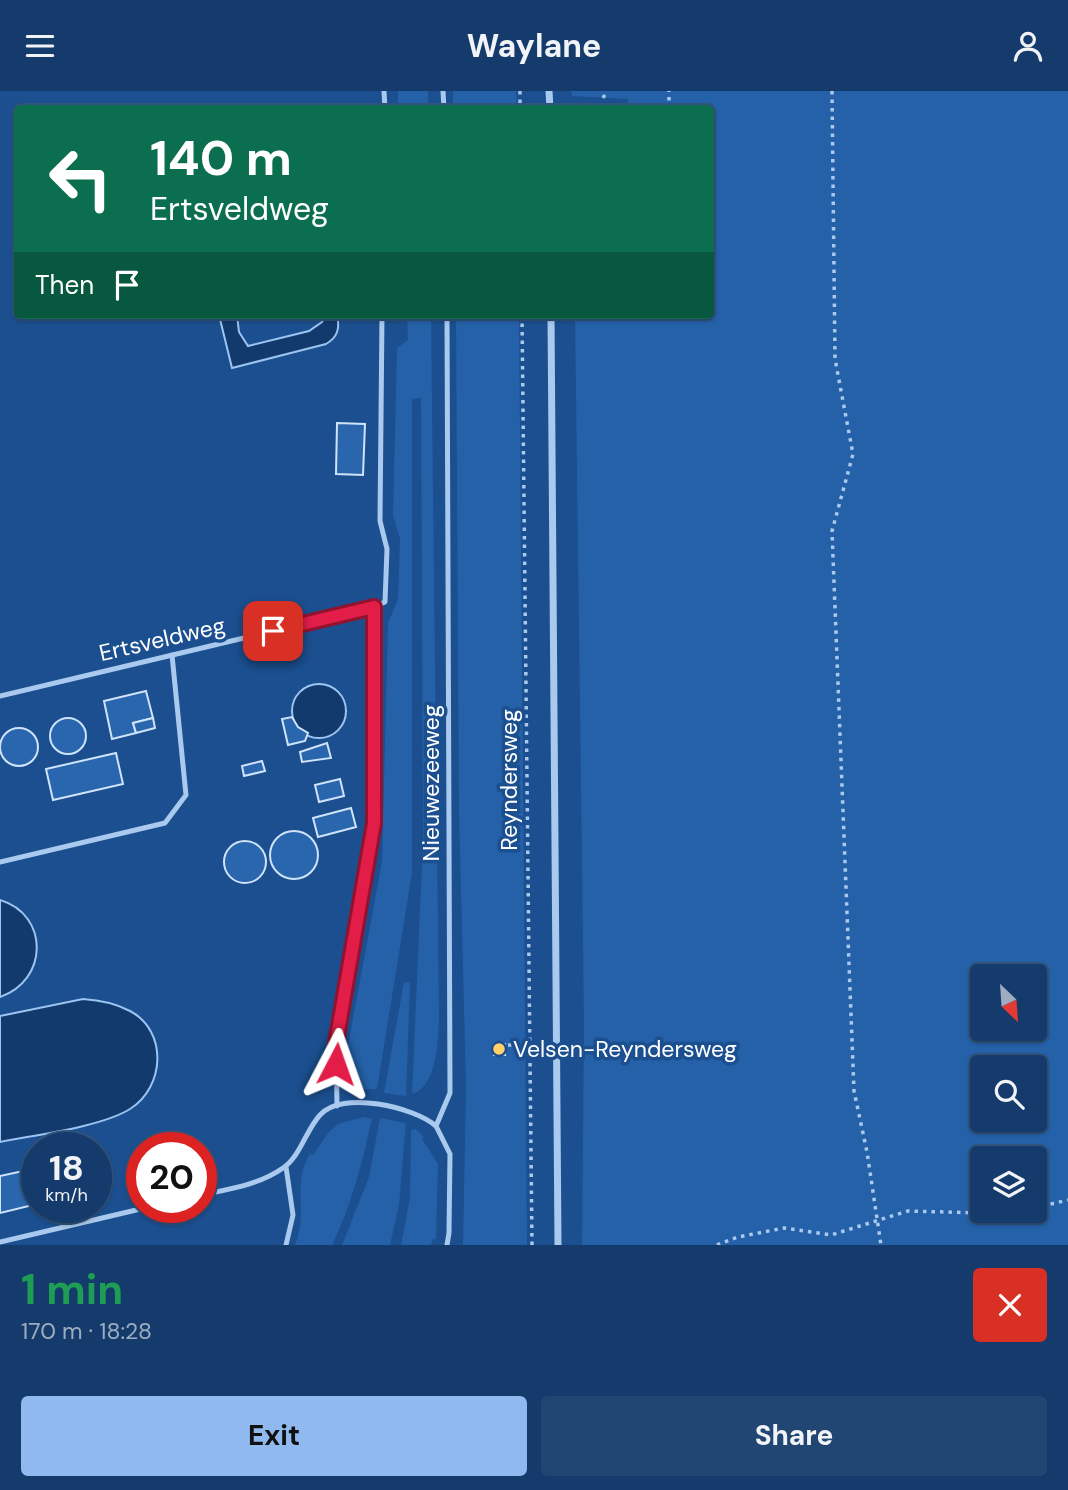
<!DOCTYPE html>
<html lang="en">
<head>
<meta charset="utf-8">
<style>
	body { margin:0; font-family:"DM Sans",sans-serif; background:#214673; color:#f1f3f6; height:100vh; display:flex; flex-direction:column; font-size:26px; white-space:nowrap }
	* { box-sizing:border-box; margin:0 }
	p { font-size:23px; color:#9dadc1 }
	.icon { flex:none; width:38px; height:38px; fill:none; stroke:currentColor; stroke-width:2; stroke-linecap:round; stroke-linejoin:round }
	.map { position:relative; height:1154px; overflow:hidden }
	.sheet { display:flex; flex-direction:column; background:#143b6b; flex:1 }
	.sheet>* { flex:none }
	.guide { position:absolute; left:14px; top:14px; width:700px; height:214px; border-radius:7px; box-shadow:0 2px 5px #0004,0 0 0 2px #33557e; background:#0b6e4f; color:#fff; overflow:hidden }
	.needle { width:46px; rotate:155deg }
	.fabs { position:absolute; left:970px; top:873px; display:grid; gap:14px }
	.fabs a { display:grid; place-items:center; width:77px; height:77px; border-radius:7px; background:#143b6b; box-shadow:0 2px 5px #0004,0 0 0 2px #33557e; font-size:35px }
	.speed { position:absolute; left:21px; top:1041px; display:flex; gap:14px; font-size:35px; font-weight:700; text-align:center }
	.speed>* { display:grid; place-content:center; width:91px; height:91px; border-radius:50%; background:#143b6b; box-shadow:0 2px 5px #0004,0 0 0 2px #33557e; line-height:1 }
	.speed small { font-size:18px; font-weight:400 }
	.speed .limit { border:10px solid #d22; background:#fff; color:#111 }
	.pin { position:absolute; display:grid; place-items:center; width:60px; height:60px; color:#fff; margin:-30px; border-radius:14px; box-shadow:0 4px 10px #0006 }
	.me { position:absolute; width:77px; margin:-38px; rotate:4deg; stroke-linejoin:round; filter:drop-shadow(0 0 5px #0008) }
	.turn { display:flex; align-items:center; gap:24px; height:147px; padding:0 21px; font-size:32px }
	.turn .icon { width:91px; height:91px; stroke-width:2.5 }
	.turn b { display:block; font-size:49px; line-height:60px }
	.then { display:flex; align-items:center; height:66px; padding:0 21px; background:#0003; gap:14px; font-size:26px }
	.round { display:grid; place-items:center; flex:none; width:74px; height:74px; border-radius:7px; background:#214673 }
	.head { display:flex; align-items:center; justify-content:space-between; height:119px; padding:0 21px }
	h1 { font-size:42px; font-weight:700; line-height:52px; color:#1e9e55 }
	.primary-button { display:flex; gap:14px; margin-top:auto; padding:14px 21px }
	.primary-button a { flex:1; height:80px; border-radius:7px; background:#90b9f0; color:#111; font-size:28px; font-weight:700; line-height:80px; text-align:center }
	.primary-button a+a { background:#214673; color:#f1f3f6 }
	header { display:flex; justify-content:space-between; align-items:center; height:91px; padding:0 21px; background:#143b6b; font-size:32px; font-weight:700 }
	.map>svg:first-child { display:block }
</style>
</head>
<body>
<header><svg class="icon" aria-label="menu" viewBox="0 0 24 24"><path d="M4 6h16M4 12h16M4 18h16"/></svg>Waylane<svg class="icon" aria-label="person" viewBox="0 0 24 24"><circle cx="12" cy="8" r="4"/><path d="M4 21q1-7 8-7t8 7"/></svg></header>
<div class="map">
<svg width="1068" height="1154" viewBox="0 0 1068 1154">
	<rect width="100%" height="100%" fill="#1b4f8f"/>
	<g fill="#2461a8" fill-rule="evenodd">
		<rect x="398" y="0" width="30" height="17"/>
		<path d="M453,0H516L517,17H453Z"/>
		<path d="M571,0H1068V1154H582L584,933L575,224H710V18L628,17V8L572,5ZM982,886H1034V938H982ZM982,976H1034V1029H982ZM982,1068H1034V1120H982Z"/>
		<path d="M407,224H431L439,926C438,947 438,996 412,1003L423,750L421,307L412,308V782L377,998H364L353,979L350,961L347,960L382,770L388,532L398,508L400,448L393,425L397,257L408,249Z"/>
		<path d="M456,224H519L527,1154H463L466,996L459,722Z"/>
		<path d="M404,891L410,892L406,1005L384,1002Z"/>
		<path d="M363,1026L372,1028C362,1072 352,1113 332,1154H295C309,1120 291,1092 310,1063L313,1064L328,1042L338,1033Z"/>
		<path d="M380,1027L406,1032L399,1114L390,1154H342L369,1086Z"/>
		<path d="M416,1038L424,1046L422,1048L438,1073L436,1148H433L431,1154H401L410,1107L411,1039Z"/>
	</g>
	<g fill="#123a6d" stroke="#9cc4f0" stroke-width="2">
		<path d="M219,224H237L239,241L248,255L309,240L322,231L326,224H337C340,237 338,246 326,253L232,277Z"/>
		<circle cx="319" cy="620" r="27"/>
		<path d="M0,809C50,824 48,890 0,906Z"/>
		<path d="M83,908C99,909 115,912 130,920C168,940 165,996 130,1018C101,1036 35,1044 0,1051V925Z"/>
	</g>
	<g fill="#2a66ad" stroke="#cfe3fa" stroke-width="2">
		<path d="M337,332L365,333L363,384L336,383Z"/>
		<path d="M146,600L153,627L133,632L136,642L112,648L104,610Z"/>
		<path d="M292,626L298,636L308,642L305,650L288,654L282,628Z"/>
		<path d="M153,627L155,637L136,642L133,632Z"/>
		<circle cx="68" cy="645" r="18"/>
		<circle cx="19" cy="656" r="19"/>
		<path d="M327,652L331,667L302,671L300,661Z"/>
		<path d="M116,662L123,693L53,709L46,678Z"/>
		<path d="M262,670L265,680L244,685L242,675Z"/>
		<path d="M340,688L344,705L319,711L315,694Z"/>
		<path d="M351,717L356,736L318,746L313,727Z"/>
		<circle cx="294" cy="764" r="24"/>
		<circle cx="245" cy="771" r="21"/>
		<rect x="494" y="953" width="11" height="11"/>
		<path d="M37,1077V1113L0,1122V1085Z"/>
	</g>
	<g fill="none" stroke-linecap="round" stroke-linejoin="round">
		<g stroke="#a9c9ee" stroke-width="3.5" stroke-dasharray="3.5 5" stroke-linecap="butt">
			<path d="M520,0V18"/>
			<path d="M832,0L835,268L853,363L832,440L854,1000L867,1061L881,1154"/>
			<path d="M603,7L607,0"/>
			<path d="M669,18V0"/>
			<path d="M522,224L532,1154"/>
			<path d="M508,954H530"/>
			<path d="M1034,1117L1068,1109"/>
			<path d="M717,1154L738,1146L784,1137L831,1144L908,1120L983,1122L1005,1125L1024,1120"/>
		</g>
		<g stroke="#a9c9ee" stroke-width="5">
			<path d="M384,0L385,18"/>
			<path d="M443,0L444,18"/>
			<path d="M0,605L374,516L385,511L387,458L380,430L382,224"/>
			<path d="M0,771L165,732L186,704L172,564"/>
			<path d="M337,1015L336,952L374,732V516"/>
			<path d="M286,1076L293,1124L286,1154"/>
			<path d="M201,1104C229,1098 259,1094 283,1077C300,1066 306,1039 320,1024C342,999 414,1016 436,1035"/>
			<path d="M0,1151L149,1116"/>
			<path d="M447,1154L449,1142L450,1063L436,1035L450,1002L447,224"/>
		</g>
		<g stroke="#a9c9ee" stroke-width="7">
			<path d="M549,0L550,18"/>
			<path d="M551,224L558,1154"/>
		</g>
	</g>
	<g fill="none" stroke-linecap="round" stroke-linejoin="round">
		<g stroke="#92132f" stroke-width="18">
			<path id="route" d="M273,540L374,516V732L336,952V973"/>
		</g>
		<use href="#route" stroke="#e11d48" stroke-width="12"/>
	</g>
	<circle fill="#ffd166" stroke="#1b4f8f" stroke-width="2.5" cx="499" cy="958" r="7"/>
	<g text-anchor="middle" stroke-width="7" stroke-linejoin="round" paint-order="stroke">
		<g font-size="23" fill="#fff" stroke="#1b4f8f">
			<text transform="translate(162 548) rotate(-13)" y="8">Ertsveldweg</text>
			<text transform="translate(509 689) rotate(-90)" y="8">Reyndersweg</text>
			<text transform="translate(431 692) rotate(-90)" y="8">Nieuwezeeweg</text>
		</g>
		<g font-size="23" fill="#fff" stroke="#1b4f8f" text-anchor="start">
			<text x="513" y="966">Velsen-Reyndersweg</text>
		</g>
	</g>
</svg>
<div class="fabs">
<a><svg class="needle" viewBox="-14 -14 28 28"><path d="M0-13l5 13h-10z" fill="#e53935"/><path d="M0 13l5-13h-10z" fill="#9dadc1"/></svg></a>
<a><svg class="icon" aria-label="search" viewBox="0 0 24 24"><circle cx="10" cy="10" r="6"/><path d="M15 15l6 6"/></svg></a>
<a><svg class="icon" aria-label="layers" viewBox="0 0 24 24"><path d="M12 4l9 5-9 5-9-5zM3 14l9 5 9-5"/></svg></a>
</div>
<div class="speed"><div>18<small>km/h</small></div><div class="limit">20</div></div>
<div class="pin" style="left:273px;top:540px;background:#d93025"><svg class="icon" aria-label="arrive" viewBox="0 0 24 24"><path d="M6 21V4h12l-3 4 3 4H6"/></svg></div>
<svg class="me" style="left:336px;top:973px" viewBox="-20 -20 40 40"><path d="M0-17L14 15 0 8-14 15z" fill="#e11d48" stroke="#fff" stroke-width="4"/></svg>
<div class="guide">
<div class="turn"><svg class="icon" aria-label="left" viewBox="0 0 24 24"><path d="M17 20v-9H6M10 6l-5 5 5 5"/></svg><div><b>140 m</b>Ertsveldweg</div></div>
<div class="then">Then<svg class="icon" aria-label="arrive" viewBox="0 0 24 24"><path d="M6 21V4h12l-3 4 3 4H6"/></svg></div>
</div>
</div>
<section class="sheet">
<div class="head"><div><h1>1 min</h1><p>170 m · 18:28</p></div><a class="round" style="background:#d93025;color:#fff"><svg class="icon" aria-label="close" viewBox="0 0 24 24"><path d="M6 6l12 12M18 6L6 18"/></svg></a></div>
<div class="primary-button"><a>Exit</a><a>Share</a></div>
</section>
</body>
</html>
